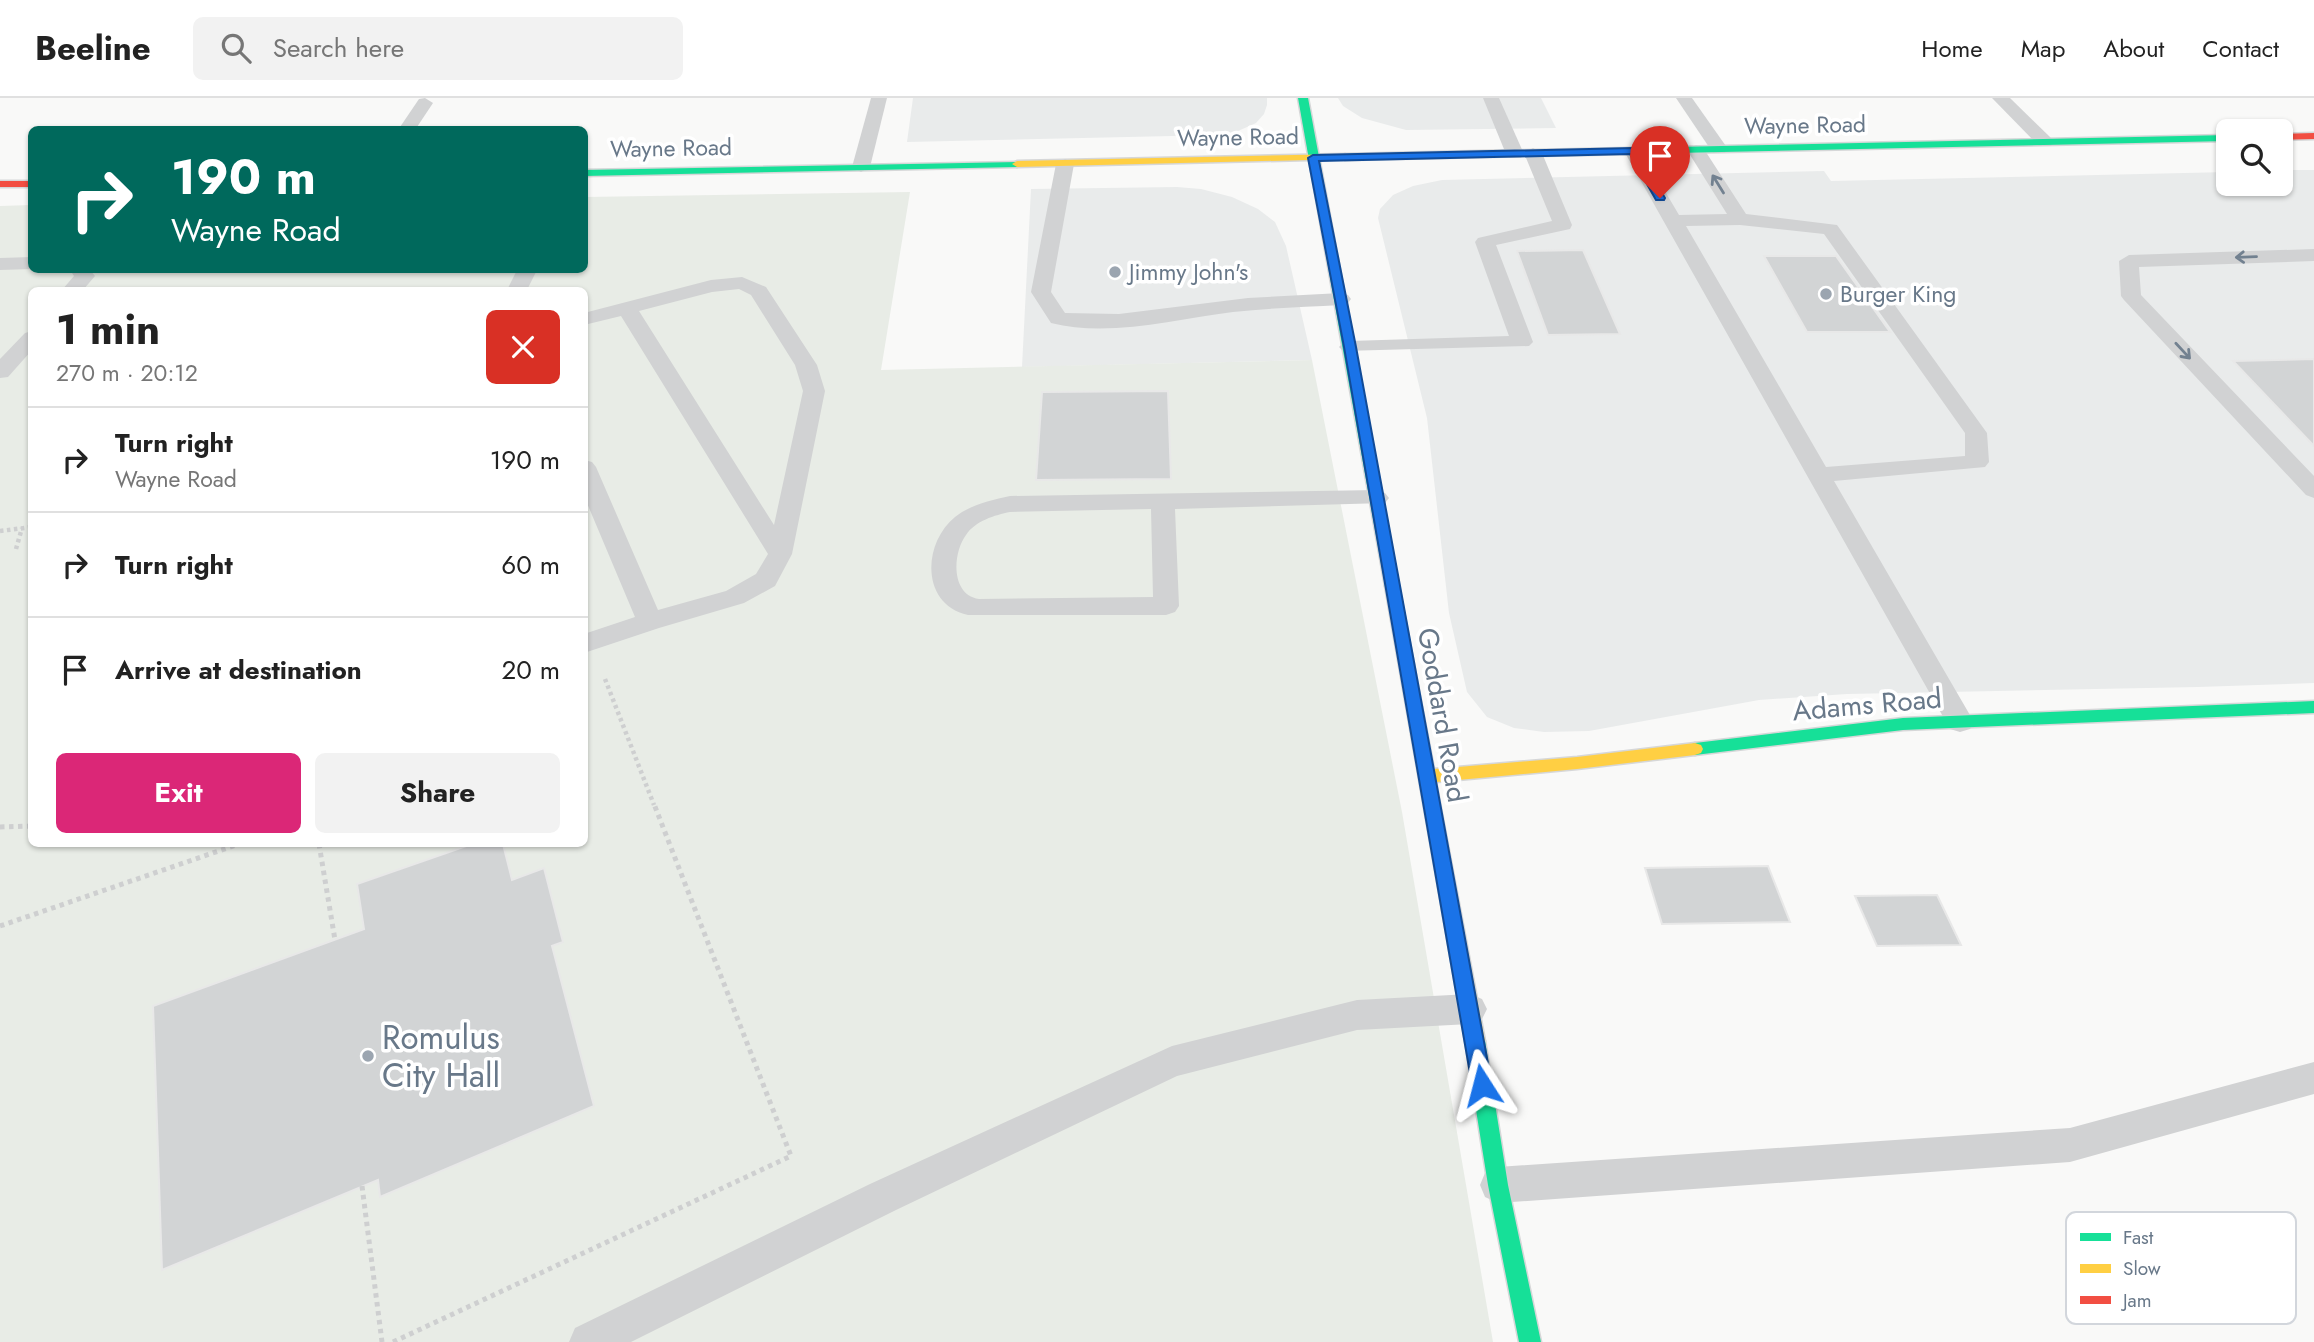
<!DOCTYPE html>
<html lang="en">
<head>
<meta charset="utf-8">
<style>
	body { margin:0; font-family:Jost,sans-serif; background:#f2f2f2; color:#222; height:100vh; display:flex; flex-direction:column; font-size:26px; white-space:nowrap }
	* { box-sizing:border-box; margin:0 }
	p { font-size:23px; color:#767676 }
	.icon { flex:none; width:38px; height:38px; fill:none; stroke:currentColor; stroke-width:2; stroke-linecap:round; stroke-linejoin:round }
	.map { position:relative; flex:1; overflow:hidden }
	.sheet { position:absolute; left:28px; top:189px; width:560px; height:560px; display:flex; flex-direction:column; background:#fff; border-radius:10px; box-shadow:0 2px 5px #0004 }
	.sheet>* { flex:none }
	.guide { position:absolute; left:28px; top:28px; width:560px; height:147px; border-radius:10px; box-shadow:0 2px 5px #0004; background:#00695c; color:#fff; overflow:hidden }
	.controls { position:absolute; left:2216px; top:21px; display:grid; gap:14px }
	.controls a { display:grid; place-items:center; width:77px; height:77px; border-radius:10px; background:#fff; box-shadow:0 2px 5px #0004; font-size:35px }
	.pin { position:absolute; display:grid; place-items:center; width:60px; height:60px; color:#fff; margin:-72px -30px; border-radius:50% 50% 50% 0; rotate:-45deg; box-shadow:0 0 7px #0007 }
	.pin .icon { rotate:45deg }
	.me { position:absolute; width:77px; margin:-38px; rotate:351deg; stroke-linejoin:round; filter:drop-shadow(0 0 5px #0008) }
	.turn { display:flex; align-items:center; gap:24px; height:147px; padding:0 28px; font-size:32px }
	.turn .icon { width:91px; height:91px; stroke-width:2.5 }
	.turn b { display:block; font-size:49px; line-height:60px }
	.round { display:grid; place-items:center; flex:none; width:74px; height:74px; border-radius:10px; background:#f2f2f2 }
	.overview { display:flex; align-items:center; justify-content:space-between; height:119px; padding:0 28px }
	h1 { font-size:42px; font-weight:700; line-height:52px }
	.button { display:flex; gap:14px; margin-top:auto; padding:14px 28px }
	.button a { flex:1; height:80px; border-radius:10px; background:#db2777; color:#fff; font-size:28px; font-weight:700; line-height:80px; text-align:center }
	.button a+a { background:#f2f2f2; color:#222 }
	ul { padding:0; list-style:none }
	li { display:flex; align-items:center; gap:21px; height:105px; padding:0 28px; border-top:2px solid #e0e0e0 }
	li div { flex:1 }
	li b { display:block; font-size:26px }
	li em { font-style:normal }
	header { display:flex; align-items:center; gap:42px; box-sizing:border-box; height:98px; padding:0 35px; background:#fff; border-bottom:2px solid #e0e0e0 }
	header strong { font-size:33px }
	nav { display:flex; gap:38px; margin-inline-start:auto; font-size:24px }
	.search { width:490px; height:63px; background:#f2f2f2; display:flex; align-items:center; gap:18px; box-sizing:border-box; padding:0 24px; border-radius:10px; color:#767676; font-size:26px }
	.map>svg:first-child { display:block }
</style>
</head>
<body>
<header>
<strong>Beeline</strong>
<div class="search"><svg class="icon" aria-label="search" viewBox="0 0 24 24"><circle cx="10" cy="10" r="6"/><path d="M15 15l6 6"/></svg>Search here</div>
<nav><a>Home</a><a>Map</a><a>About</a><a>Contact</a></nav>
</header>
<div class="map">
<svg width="2314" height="1244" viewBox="0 0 2314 1244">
	<rect width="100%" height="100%" fill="#f9f9f8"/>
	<g fill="#e9ebeb">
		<path d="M913,0H1267V7L1264,16L1256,25L1238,33L1217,37L907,44Z"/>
		<path d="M1338,0H1541L1556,30L1406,32L1362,20L1343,8Z"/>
		<path d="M2280,72H2314V585L2198,589L1847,596L1759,602L1589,633L1544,634L1514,630L1487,619L1467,594L1449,515L1427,320L1378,120L1380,111L1393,97L1413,88L1442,82L1824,73L1831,83L2228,74V86H2280Z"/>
		<path d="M1177,89L1201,91L1232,99L1258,111L1275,124L1286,148L1312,262L1022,269L1031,91Z"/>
	</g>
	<path fill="#e8ece6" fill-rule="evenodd" d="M910,94L881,272L1312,262L1402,714L1493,1244H0V108L31,107L32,172H584L585,99ZM32,192H584V746H32Z"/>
	<g fill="#d2d4d5" stroke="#e8e8e8" stroke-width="2">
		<path d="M1583,152L1620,236L1548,237L1517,153Z"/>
		<path d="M1764,158H1836L1890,234H1807Z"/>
		<path d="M2314,261V348L2233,263Z"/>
		<path d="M1168,293L1171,381L1036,382L1042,294Z"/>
		<path d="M472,746H503L512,782L544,770L563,844L552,848L594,1008L380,1099L378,1082L162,1172L153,908L364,831L357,786Z"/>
		<path d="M1768,768L1790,824L1662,826L1645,770Z"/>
		<path d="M1937,797L1961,847L1877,848L1855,798Z"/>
	</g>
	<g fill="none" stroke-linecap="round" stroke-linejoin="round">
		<g stroke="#d6d7d8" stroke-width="3">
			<g id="fast">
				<path d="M1298,0H1308L1399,488L1392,493L1385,488Z"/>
				<path d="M2228,37V43L1345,62L1340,59L1345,56Z"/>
				<path d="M1021,64L1022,66L1017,69L584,78V72Z"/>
				<path d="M2314,603V615L1903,632L1695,657L1689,655L1687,651L1689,647L1695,645L1903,620Z"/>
				<path d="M1475,934L1482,937L1485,943L1508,1087L1541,1244H1519L1488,1087L1465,943L1468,937Z"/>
			</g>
		</g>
		<g stroke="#d6d7d8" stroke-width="3">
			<g id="slow">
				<path d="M1345,56L1350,59L1349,61L1017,69L1012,66L1017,63Z"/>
				<path d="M1392,483L1399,488L1434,671L1577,659L1695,645L1701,647L1703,651L1701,655L1695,657L1577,671L1436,684L1485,943L1482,949L1475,952L1468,949L1465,943L1385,488Z"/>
			</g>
		</g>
		<g stroke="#d6d7d8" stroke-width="3">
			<g id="jam">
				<path d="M2314,35V41L2280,42V36Z"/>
				<rect x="0" y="83" width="32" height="6"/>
			</g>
		</g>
		<g stroke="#cecfd0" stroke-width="4.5" stroke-dasharray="3.5 3.5" stroke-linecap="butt">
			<path d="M0,433L32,429"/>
			<path d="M16,451L22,430"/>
			<path d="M605,581L654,707"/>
		</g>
		<g stroke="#cecfd0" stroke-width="5" stroke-dasharray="4.5 4.5" stroke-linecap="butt">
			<path d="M0,729L32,728"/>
			<path d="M319,746L335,842"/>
			<path d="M0,828L239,746"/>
			<path d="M362,1088L382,1244"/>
			<path d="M393,1244L791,1058L654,706"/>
		</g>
		<g fill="#d1d2d3" fill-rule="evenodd">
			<path d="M425,0L433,5L415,32H398L419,1Z"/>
			<path d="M871,0H887L870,69L861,74L852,69Z"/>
			<path d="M1483,0H1499L1524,56L1521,60H1509L1506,56Z"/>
			<path d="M1676,0H1692L1728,51L1725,55H1713Z"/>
			<path d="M1992,0H2010L2051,40L2054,44L2051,48H2039Z"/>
			<path d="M1696,47L1702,48L1746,116L1837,127L1987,335L1989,364L1985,369L1834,383L1974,624L1970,631L1960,634L1950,631L1624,53L1633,48L1639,49L1679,117L1727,116L1687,52ZM1740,127L1824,136L1965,335V358L1826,369L1686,128Z"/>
			<path d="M1533,50L1542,55L1572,127L1570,131L1496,147L1533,244L1529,248L1343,253L1339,249L1343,245L1350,243L1509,238L1475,144L1478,140L1552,123L1524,55Z"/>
			<path d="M1065,61L1074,66L1051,194L1065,215L1119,216L1248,200L1341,195L1348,197L1351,201L1348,205L1341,207C1305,209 1269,210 1233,214C1175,221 1109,240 1051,225L1031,194L1056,66Z"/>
			<path d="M2314,151V163L2139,169L2141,197L2314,378V400L2306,397L2124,202L2121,198L2119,163L2129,157Z"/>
			<path d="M32,159V171L0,172V160Z"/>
			<path d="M70,172H90L95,178L83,192H62L74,178Z"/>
			<path d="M517,172H537L527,192H507Z"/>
			<path d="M742,179L766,189L817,267L825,293L792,456L775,488L744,505L659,530L584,555V536L635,519L584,398V362L592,364L596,369L658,512L726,493L756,476L768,456L621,218L584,227V215L711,182ZM739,191L751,197L795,267L803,293L774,427L639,213L712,194Z"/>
			<path d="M32,233V252L8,279L0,280V261L25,235Z"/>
			<path d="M1377,392L1385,395L1389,400L1385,405L1175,411L1179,508L1175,514L1166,517H968C921,507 922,446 955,419C970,407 991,402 1010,398ZM1151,411L1153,499L979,501C951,497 952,456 966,437C975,423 995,417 1010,414Z"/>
			<path d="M1470,896L1482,901L1487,911L1482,921L1470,926L1357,932L1177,978L896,1112L631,1244H569L575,1230L870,1086L1172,948L1357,902Z"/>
			<path d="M2314,964V996L2070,1064L1498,1105L1485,1099L1480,1087L1485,1075L1498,1069L2070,1030Z"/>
		</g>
		<use href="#fast" fill="#16e098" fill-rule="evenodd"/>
		<use href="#slow" fill="#ffcf43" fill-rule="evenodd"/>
		<use href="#jam" fill="#f24e42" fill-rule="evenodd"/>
	</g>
	<defs><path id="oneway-shaft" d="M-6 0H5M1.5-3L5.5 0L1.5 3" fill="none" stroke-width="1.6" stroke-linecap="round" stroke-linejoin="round" transform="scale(1.75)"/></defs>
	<g stroke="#728190">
		<use href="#oneway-shaft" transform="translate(1718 86) rotate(-122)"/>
		<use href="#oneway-shaft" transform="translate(2246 159) rotate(178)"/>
		<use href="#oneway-shaft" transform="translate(2183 253) rotate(47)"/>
	</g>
	<path fill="#1a73e8" stroke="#114b97" stroke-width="2" d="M1633,50L1638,53L1665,100L1664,102H1656L1630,56L1319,63L1356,249L1492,987L1489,993L1482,996L1475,993L1472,987L1344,249L1308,60L1313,57Z"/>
	<g fill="#9ba5b0" stroke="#fff" stroke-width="2.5">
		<circle cx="1115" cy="174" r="7"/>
		<circle cx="1826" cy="196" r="7"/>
		<circle cx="368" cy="958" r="7"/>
	</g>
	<g text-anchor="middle" stroke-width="7" stroke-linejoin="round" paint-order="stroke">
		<g font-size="23" fill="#687889" stroke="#fff">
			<text transform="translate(1805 27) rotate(-1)" y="8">Wayne Road</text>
			<text transform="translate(1238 39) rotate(-1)" y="8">Wayne Road</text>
			<text transform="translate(671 50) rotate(-1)" y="8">Wayne Road</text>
		</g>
		<g font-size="23" fill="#687889" stroke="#fff" text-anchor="start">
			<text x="1129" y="182">Jimmy John's</text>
			<text x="1840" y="204">Burger King</text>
		</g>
		<g font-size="28" fill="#687889" stroke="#fff">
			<text transform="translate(1867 606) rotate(-5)" y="10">Adams Road</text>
			<text transform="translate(1443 617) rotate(80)" y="10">Goddard Road</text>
		</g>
		<g font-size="33" fill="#687889" stroke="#fff" text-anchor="start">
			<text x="382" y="951">Romulus<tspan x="382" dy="38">City Hall</tspan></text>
		</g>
	</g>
	<rect x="2066" y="1114" width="230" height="112" rx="10" fill="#fff" stroke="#d2d6dc" stroke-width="2"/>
	<rect x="2080" y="1135" width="31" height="8" fill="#16e098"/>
	<rect x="2080" y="1166" width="31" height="9" fill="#ffcf43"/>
	<rect x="2080" y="1198" width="31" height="8" fill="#f24e42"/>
	<g font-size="19" fill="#687889">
		<text x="2123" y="1146">Fast</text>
		<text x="2123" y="1177">Slow</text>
		<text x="2123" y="1209">Jam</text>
	</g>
</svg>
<div class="controls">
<a><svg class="icon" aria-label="search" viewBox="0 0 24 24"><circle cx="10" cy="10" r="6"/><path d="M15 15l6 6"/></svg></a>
</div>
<div class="pin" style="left:1660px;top:100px;background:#d93025"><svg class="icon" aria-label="arrive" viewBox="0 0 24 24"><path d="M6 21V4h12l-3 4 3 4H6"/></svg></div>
<svg class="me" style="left:1482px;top:987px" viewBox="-20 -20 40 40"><path d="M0-17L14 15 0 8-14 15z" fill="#1a73e8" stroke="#fff" stroke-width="4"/></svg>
<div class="guide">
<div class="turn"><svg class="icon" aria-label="right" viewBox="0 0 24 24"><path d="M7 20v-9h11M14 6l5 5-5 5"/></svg><div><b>190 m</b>Wayne Road</div></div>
</div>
<section class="sheet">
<div class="overview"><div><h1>1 min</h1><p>270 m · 20:12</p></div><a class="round" style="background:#d93025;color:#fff"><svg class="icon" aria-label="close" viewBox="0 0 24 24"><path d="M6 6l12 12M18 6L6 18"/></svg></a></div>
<ul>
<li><svg class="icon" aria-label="right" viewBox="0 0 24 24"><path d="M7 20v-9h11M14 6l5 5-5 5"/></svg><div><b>Turn right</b><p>Wayne Road</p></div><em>190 m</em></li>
<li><svg class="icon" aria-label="right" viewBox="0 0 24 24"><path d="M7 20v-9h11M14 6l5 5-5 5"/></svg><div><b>Turn right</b></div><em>60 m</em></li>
<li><svg class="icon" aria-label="arrive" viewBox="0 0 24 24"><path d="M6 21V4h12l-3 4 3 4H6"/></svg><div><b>Arrive at destination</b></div><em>20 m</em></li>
</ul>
<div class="button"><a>Exit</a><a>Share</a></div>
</section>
</div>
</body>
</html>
